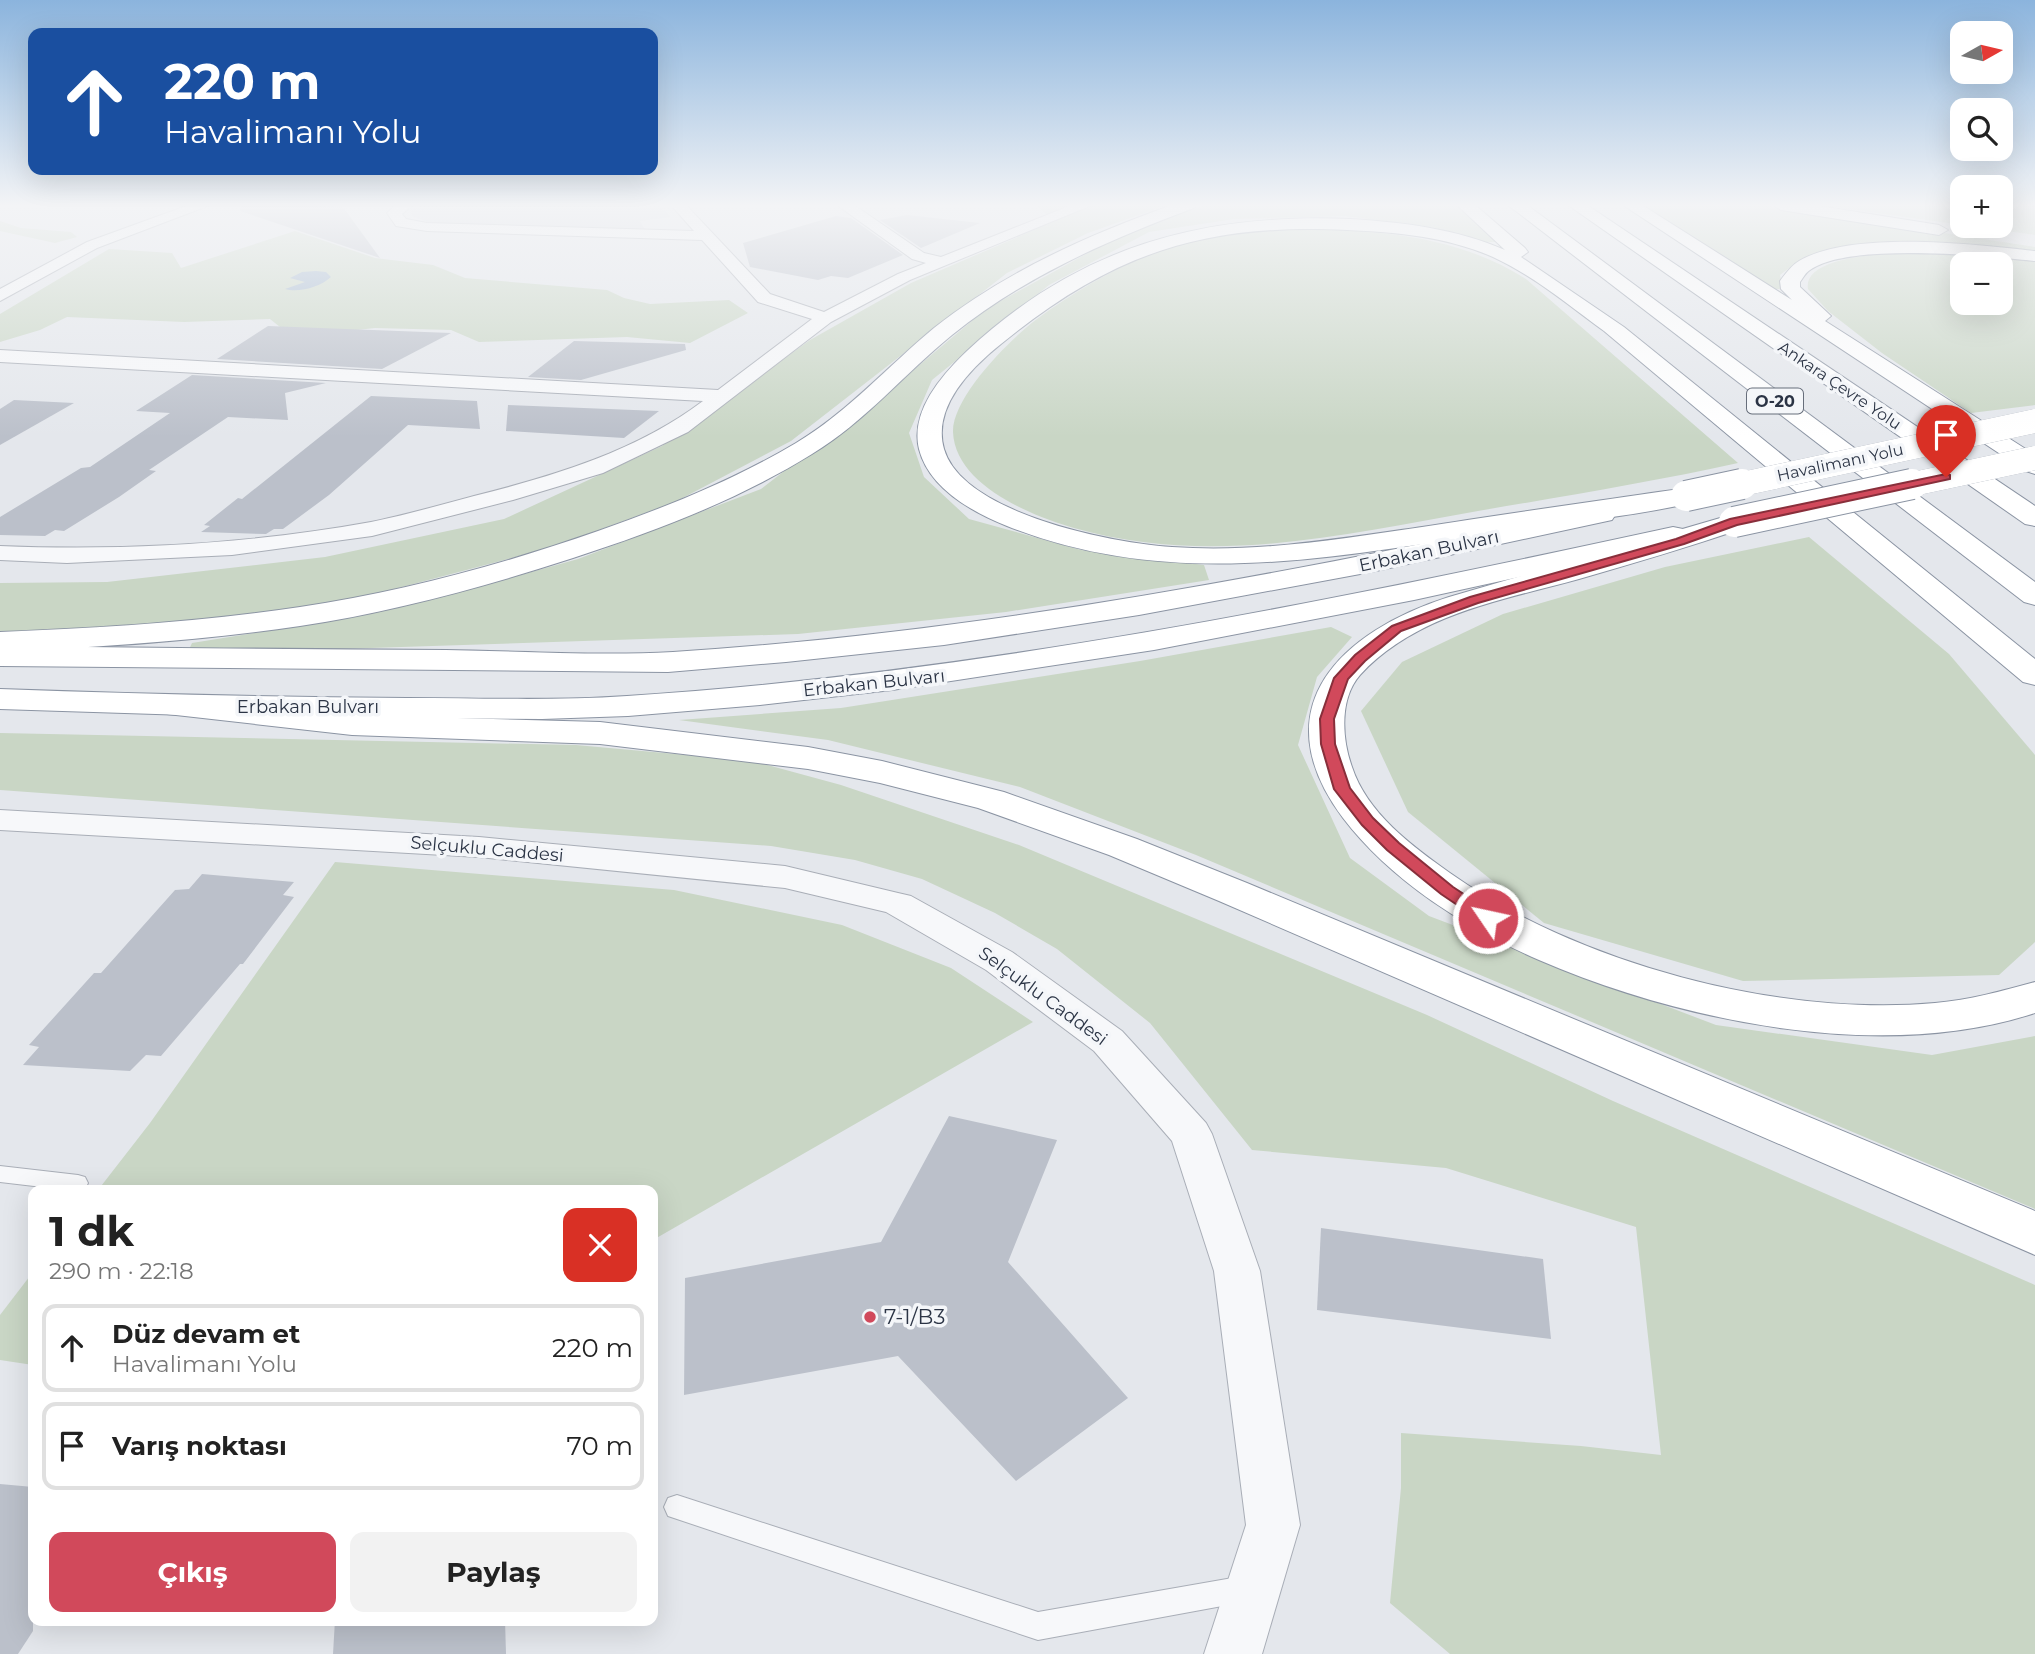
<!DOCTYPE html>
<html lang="tr">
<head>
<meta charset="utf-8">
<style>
	body { margin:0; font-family:Montserrat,sans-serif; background:#f2f2f2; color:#222; height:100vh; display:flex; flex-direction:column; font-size:26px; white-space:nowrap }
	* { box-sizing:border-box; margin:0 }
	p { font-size:23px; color:#767676 }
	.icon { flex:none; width:38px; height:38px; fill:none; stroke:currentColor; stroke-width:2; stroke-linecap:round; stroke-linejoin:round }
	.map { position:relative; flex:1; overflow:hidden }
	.panel { position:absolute; left:28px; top:1185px; width:630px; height:441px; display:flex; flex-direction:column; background:#fff; border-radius:14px; box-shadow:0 7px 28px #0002 }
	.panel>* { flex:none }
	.top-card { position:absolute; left:28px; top:28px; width:630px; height:147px; border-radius:14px; box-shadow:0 7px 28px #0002; background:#1a4fa0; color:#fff; overflow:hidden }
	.needle { width:46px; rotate:82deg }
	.tools { position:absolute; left:1950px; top:21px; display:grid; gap:14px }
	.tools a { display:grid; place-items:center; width:63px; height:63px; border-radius:14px; background:#fff; box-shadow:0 7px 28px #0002; font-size:35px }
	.pin { position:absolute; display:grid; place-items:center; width:60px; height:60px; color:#fff; margin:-72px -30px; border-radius:50% 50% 50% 0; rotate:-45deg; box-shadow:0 0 7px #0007 }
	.pin .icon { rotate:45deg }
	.me { position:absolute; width:77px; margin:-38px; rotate:304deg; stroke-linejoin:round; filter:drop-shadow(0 0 5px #0008) }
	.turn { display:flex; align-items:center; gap:24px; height:147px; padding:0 21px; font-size:32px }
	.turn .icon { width:91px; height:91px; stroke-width:2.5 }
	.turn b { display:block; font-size:49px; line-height:60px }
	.round { display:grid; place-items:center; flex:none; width:74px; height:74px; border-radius:14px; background:#f2f2f2 }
	.overview { display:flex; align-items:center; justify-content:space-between; height:119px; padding:0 21px }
	h1 { font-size:42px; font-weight:700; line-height:52px }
	.button { display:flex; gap:14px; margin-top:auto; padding:14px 21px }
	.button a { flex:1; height:80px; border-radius:14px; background:#d1495b; color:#fff; font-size:28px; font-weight:700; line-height:80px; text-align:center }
	.button a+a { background:#f2f2f2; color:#222 }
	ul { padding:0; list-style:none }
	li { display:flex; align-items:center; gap:21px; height:88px; margin:0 14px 10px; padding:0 7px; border:4px solid #e0e0e0; border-radius:14px }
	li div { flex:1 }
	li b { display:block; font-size:26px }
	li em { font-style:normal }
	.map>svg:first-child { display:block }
</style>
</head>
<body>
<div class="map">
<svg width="2035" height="1654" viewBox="0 0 2035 1654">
	<rect width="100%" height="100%" fill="#e4e7ec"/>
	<path fill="#d2d6de" d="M422,205H659L671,217L640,221L646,231L453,225L428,222L412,216L411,209Z"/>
	<g fill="#c9d6c5" fill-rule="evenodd">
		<path d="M1036,205H1167L1088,233L1007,273L791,441L675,502L553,547L330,606L190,623L0,634V583L107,582L325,557L504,519L662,446L810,340L911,283L1055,221Z"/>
		<path d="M1205,205H1462L1499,242H1478L1432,227L1345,216L1234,219L1149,232L1049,285L932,380L909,433L924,477L969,519L1081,550L1204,565L1209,580L1006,612L798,634L187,654L192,643L292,627L463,591L578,559L761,489L898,383L986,309L1126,232Z"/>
		<path d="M1638,205H1760L2035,247V254L2005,249L1817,254L1797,262L1780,275L1783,289H1767Z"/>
		<path d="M1822,205H1962V225Z"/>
		<path d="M2000,205H2035V235L1968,226H2000Z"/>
		<path d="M0,221L21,228L71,232L77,237L55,243L0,231Z"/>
		<path d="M1287,228C1370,230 1454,233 1526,279L1738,463C1652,482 1565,496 1478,511C1342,535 1211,567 1074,528C1032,516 955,485 953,432C952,397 1010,339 1037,319C1072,293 1112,270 1152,253C1195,235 1241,233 1287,228Z"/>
		<path d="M295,231L375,258L433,265L465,278L607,290L624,298L650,304L729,300L748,313L690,343L627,337L479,342L451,330L375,328L320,334L280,327L270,319L184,322L67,317L40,330L0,342V314L109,249L172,253L181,268Z"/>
		<path d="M1914,252L2035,259V405L1971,413L1882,353L1828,311L1808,289C1802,255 1892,253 1914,252ZM1962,264H2000V303H1962Z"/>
		<path d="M1809,537L1949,654L2035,755V942L1999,975L1743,981L1544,923L1408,812L1361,711L1402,662L1503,614L1665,567Z"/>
		<path d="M1331,627L1352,637L1317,677L1298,745L1350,858L1429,916L1716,1025L1932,1055L2035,1036V1209L1196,855L1020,787L828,740L679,720L841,708L1140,661Z"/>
		<path d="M0,733L576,745L753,761L841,785L1019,845L1427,1015L1613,1101L2035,1285V1654H1450L1390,1603L1401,1488V1433L1581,1446L1661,1455L1636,1227L1446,1168L1252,1150L1150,1023L1057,949L995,913L922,879L855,860L771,846L0,790Z"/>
		<path d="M335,862L674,890L842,925L951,968L1033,1022L653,1240V1190H98L150,1123Z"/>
		<path d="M33,1272V1365L0,1360V1315Z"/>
	</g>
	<path fill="#9fb4cc" d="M316,271L326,272L331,277C320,287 299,293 285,289L305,282L290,278L302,272Z"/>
	<g fill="#bbc0ca">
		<path d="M241,205L343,207L380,258L240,211Z"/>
		<path d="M907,215L980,223L921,248L880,220Z"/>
		<path d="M836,216L851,218L903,255L848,278L831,276L818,280L750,267L743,243Z"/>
		<path d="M268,326L451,333L382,369L217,359Z"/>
		<path d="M574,341L685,344L686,350L581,380L528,377Z"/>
		<path d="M192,375L326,383L285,393L288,420L228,417L149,470L156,471L119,497L64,531L55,530L45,536L0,535V517L81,468L90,467L170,413L136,411Z"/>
		<path d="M371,396L477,401L480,429L408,425L329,495L283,529H274L266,534L201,532L210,526L204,525L238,498L242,499Z"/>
		<path d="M14,400L74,403L0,445V409Z"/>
		<path d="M508,405L659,411L624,438L506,431Z"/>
		<path d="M202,874L294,882L283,895L294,897L243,964H240L161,1056L146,1055L130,1071L23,1065L39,1047L29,1045L94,973H101L175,890L189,889Z"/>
		<path d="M949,1116L1057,1140L1008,1262L1128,1398L1016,1481L898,1356L684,1395L685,1278L881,1242Z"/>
		<path d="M1321,1228L1543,1259L1551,1339L1317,1310Z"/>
		<path d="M0,1484L33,1487V1631L18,1654H0Z"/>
		<path d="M335,1620H505L506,1654H333Z"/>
	</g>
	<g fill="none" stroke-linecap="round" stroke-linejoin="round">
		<g stroke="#a9aeb7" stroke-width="2">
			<g id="service">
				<path d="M0,1166L78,1175L85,1177L88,1183L85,1189L68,1190L0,1182Z"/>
				<path d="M677,1495L1038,1612L1244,1576L1253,1580L1257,1589L1253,1598L1244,1602L1038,1640L668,1516L664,1507L668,1498Z"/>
			</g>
		</g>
		<g stroke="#a9aeb7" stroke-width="2">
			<g id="minor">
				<path d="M189,205H210L97,248L0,301V289L87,242Z"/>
				<path d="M396,205H413L402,214L406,219L427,223L694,231L671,205H686L770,294L824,312L898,274L926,263L912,259L837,205H854L924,253L941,257L1072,205H1092L910,280L831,322L688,432L603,473L513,500L372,536L232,555L67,563L0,560V546C123,551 250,544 371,522C406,515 440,505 474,496C554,476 637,451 703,401L0,362V350L718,390L812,319L758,302L702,240L427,231L396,226L387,213Z"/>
				<path d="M0,810L479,837L785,866L898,893L911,896L1012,952L1122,1031L1206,1123L1212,1134L1260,1271L1300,1525L1262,1654H1204L1246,1525L1214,1271L1172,1141L1094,1051L986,970L886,912L785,888L479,857L0,830Z"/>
			</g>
		</g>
		<g stroke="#8b94a3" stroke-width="2">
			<g id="trunk">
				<path d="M1602,506L1612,508L1616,514L1612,520L1371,572L1139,615L944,645L786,662L668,672L0,666V646C149,648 297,649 446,650C521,651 598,656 673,652C987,632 1295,572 1602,506Z"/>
				<path d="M1673,527L1683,529L1687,535L1683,541L1414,600L1154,650L892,690L760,705L628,716L542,719L249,717L0,709V689C136,694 271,697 407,698C480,698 554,701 627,696C981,673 1328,602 1673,527Z"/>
			</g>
		</g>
		<g stroke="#8b94a3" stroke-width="2">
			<g id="motorway">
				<path d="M1172,205H1196L1194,208C1108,240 1024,277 952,335C904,374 865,422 812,454C738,500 656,531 573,558C484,587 392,612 300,626C201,641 100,647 0,652V632C100,628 201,622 300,607C401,592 501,565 598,531C666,507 734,480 796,443C848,412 888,366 934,328C1005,272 1088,235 1172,205Z"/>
				<path d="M1457,205H1475L1525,248L1528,252L1521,257L1624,327L2035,659V685L2023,682L1604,331C1568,305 1534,276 1493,257C1448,237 1396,232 1347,230C1204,223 1112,253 1001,344C971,368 932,407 944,449C963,514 1113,543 1172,547C1256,553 1340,539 1422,527C1510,513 1598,501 1686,488L1695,490L1699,496L1695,502C1637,516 1575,521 1516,530C1343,555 1176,593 1007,526C972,512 929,488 919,449C910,411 942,375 967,351C1078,247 1201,213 1350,219C1402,222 1457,229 1505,250Z"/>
				<path d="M1508,205H1527L2035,582V605L2024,602Z"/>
				<path d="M1568,205H1587L2035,506V526L2025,524Z"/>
				<path d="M1623,205H1642L1792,300L1781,289L1780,281C1785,274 1792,265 1799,261C1852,230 1974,244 2035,251V261C1987,256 1849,242 1810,270C1806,272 1803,278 1800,282V287L1831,316L1825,321L2035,455V474L2026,471Z"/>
				<path d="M1773,205H1813L1939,225L1948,230L1939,235L1781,210Z"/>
				<path d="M1734,514L1744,516L1748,522L1744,528C1689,547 1634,563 1579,579C1503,600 1416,614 1360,675C1339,699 1342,739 1352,767C1367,813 1412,846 1450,873C1578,964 1779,1017 1935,1003C1970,1000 2002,991 2035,982V1013C1883,1063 1683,1022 1539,960C1467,929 1391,881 1343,818C1260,707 1342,631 1449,597Z"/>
				<path d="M179,697L352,715L600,722L808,747L882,761L1004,792L1137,839L1247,883L2035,1211V1255L1219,901L1109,855L978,808L880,783L808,769L600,744L352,735L167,714L162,707L167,700Z"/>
			</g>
		</g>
		<use href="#service" fill="#f7f8fa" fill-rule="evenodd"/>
		<use href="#minor" fill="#f7f8fa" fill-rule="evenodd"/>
		<use href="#trunk" fill="#fff" fill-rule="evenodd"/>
		<use href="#motorway" fill="#fff" fill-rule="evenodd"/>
		<g stroke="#8b94a3" stroke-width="24" stroke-linecap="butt">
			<g id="trunk-bridge-far1">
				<path d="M1733,486L2035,421"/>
				<path d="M1904,486L2035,458"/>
			</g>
		</g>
		<g stroke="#8b94a3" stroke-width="32" stroke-linecap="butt">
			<g id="trunk-bridge">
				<path d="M1686,496L1742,484"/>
				<path d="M1734,522L1912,484"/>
			</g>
		</g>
		<use href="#trunk-bridge-far1" stroke="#fff" stroke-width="24"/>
		<use href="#trunk-bridge" stroke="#fff" stroke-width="30"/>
	</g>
	<linearGradient id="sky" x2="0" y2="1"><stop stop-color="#8bb4dd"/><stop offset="0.47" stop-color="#f3f4f6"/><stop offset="1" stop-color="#f3f4f6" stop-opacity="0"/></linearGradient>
	<rect width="2035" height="437" fill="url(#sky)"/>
	<path fill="#d1495b" stroke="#882f3b" stroke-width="2" d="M1946,474L1950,475V479L1737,525L1684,544L1478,603L1401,631L1365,661L1348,679L1334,719L1335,744L1350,788L1373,818L1399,843L1453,887L1494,914L1496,918L1494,921H1481L1441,894L1387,850L1362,825L1334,789L1321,744L1320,719L1334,678L1355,655L1392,626L1470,597L1676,539L1730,519Z"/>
	<circle fill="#d1495b" stroke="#f4f6f9" stroke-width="2.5" cx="870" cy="1317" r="7"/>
	<g text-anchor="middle" stroke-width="7" stroke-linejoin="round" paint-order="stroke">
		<g font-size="16" fill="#2b3445" stroke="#f4f6f9">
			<text transform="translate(1840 385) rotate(34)" y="6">Ankara Çevre Yolu</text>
			<text transform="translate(1840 462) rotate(-12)" y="6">Havalimanı Yolu</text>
		</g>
		<rect fill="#f4f6f9" stroke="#676e7b" stroke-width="2" x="1747" y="388.5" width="56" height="25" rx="5"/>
		<g font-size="16" font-weight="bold" fill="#2b3445">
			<text x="1775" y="407">O-20</text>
		</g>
		<g font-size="18" fill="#2b3445" stroke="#f4f6f9">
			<text transform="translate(1429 551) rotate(-12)" y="6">Erbakan Bulvarı</text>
			<text transform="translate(874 683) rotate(-6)" y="6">Erbakan Bulvarı</text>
			<text x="308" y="713">Erbakan Bulvarı</text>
			<text transform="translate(487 849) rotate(5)" y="6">Selçuklu Caddesi</text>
			<text transform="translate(1043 996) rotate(36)" y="6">Selçuklu Caddesi</text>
		</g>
		<g font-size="21" fill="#2b3445" stroke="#f4f6f9" text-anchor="start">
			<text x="884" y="1324">7-1/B3</text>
		</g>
	</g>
</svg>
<div class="tools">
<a><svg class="needle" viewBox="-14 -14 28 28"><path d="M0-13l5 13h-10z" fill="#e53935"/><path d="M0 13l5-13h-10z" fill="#767676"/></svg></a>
<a><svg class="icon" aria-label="search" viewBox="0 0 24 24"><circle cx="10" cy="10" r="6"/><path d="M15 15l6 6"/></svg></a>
<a>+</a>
<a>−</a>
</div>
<div class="pin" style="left:1946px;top:477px;background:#d93025"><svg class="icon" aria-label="arrive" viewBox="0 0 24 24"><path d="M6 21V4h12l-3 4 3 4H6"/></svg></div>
<svg class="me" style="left:1488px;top:918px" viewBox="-20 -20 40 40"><circle r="17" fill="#d1495b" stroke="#fff" stroke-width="3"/><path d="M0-11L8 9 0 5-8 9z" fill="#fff"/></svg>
<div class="top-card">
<div class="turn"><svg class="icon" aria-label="ahead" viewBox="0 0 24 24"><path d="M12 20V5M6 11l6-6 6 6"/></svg><div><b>220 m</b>Havalimanı Yolu</div></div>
</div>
<section class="panel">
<div class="overview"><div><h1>1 dk</h1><p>290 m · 22:18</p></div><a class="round" style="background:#d93025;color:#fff"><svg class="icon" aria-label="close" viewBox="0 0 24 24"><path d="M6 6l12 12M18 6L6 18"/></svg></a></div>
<ul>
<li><svg class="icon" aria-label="ahead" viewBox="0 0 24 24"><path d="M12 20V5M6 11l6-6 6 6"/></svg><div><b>Düz devam et</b><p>Havalimanı Yolu</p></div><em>220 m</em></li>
<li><svg class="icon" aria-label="arrive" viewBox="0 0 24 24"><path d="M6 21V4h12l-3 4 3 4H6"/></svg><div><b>Varış noktası</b></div><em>70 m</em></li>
</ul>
<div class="button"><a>Çıkış</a><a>Paylaş</a></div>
</section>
</div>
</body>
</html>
